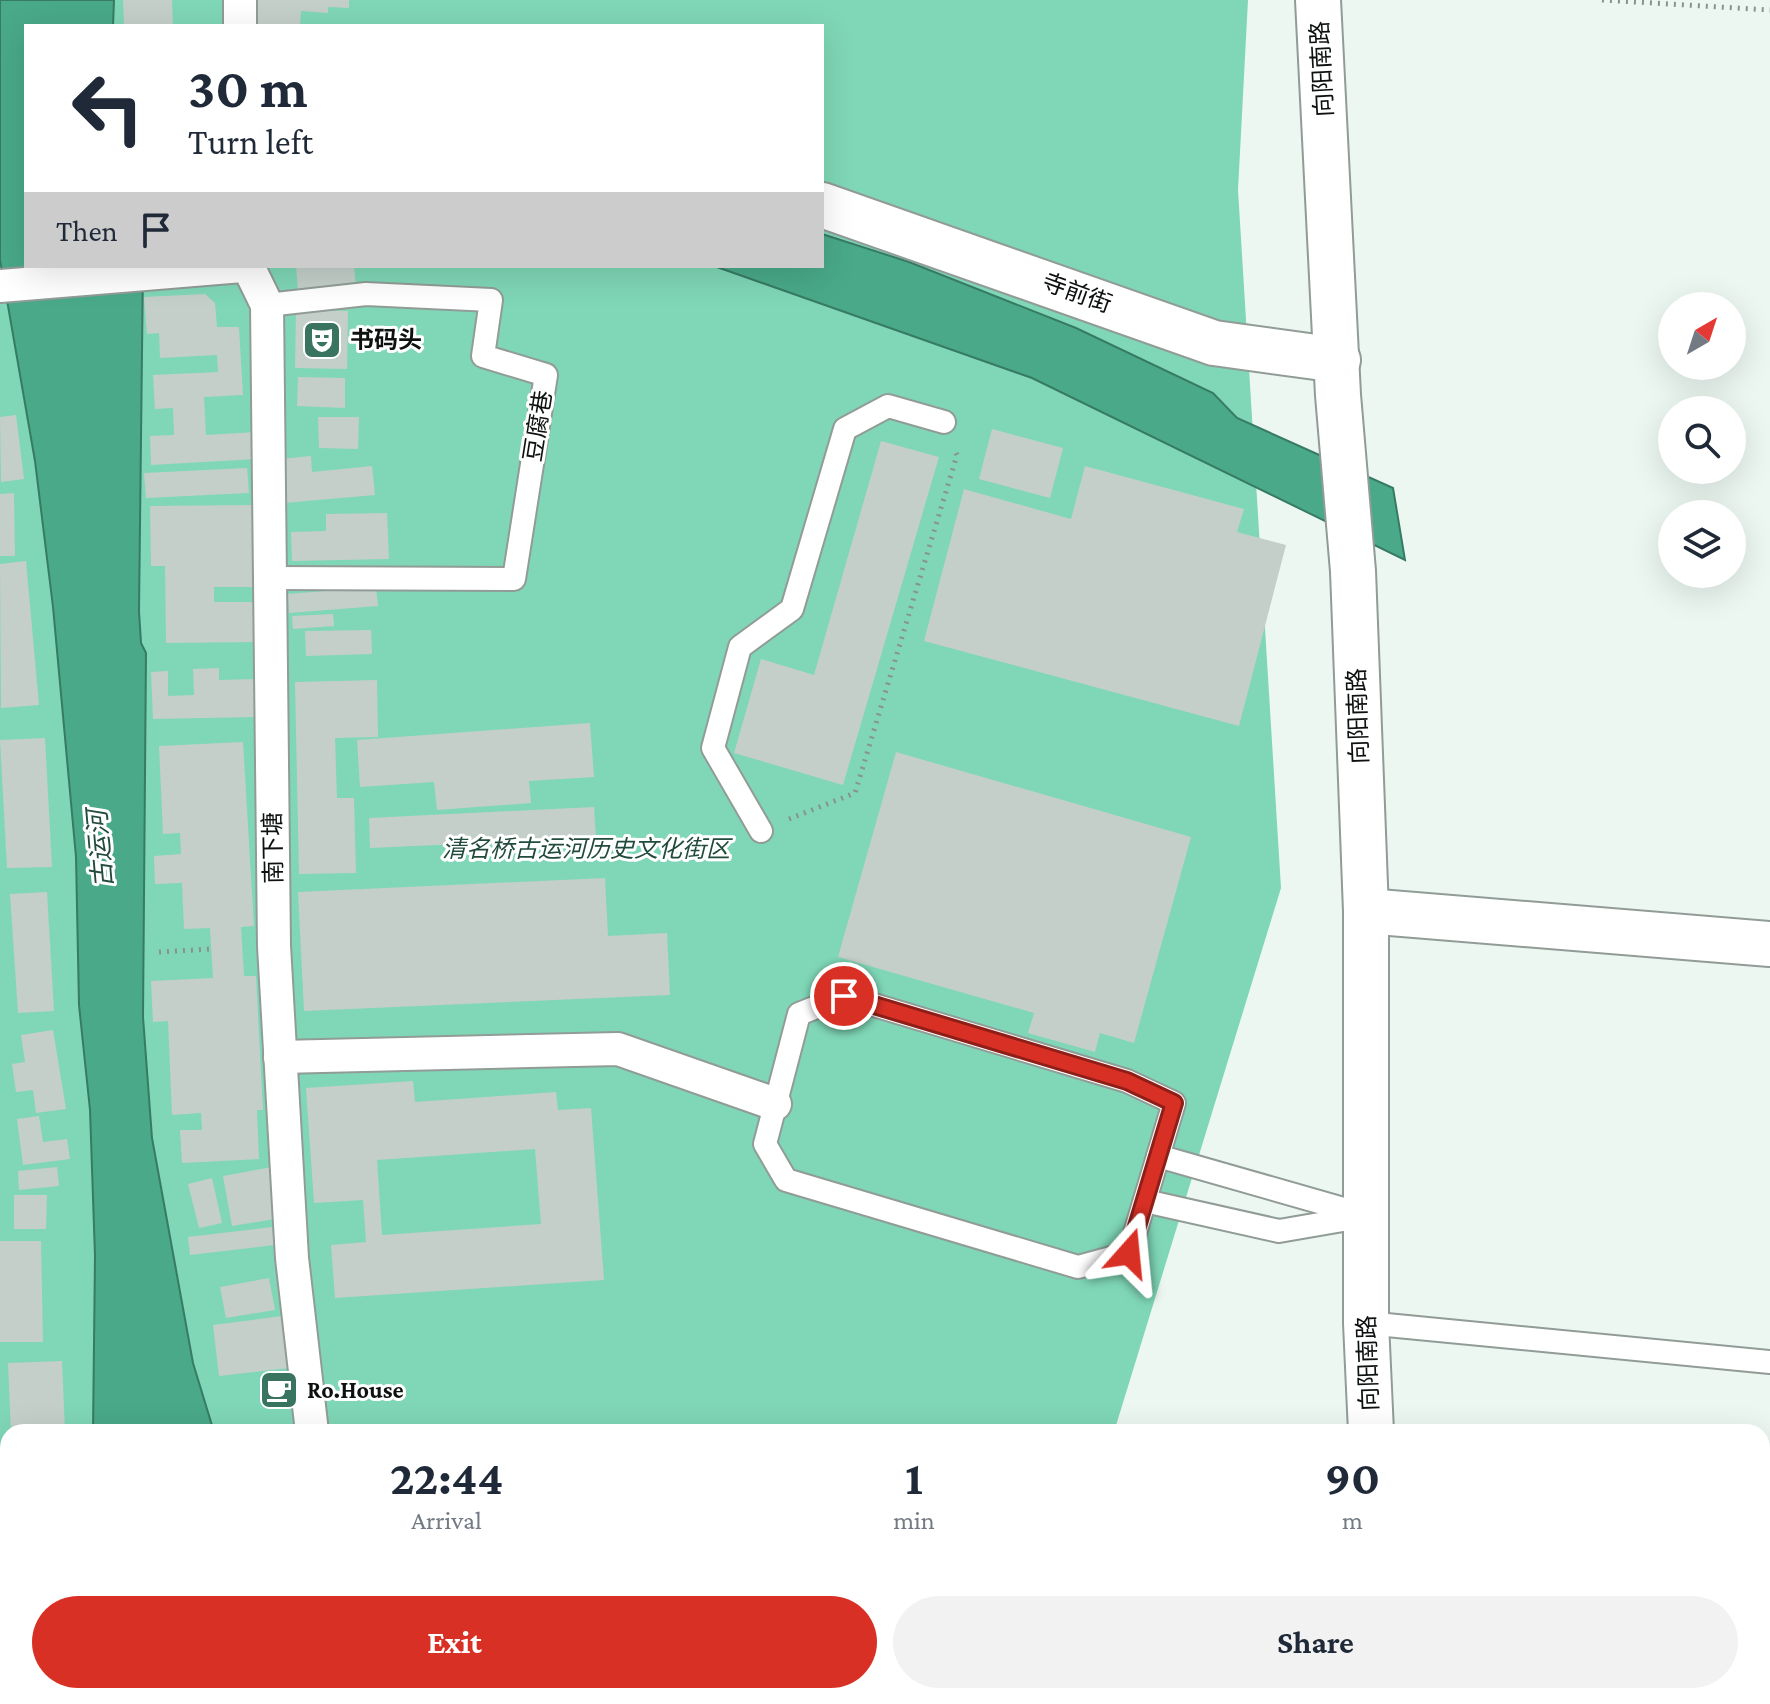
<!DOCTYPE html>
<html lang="en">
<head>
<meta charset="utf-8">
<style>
	body { margin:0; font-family:"Crimson Pro","Noto Sans SC",serif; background:#f2f2f3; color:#1f2937; height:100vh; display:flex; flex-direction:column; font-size:30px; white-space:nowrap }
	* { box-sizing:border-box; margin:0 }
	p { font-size:26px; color:#747a83 }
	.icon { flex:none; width:44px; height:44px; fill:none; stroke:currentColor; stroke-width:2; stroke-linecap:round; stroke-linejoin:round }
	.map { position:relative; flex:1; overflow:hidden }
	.details { position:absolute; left:0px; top:1424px; width:1770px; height:280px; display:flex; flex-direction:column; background:#fff; border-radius:24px 24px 0 0; box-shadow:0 8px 32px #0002 }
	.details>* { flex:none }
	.banner { position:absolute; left:24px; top:24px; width:800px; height:244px; border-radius:0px; box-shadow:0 8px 32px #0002; background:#fff; color:#1f2937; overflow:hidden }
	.needle { width:52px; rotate:39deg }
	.buttons { position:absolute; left:1658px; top:292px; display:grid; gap:16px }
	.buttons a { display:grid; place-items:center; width:88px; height:88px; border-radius:50%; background:#fff; box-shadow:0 8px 32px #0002; font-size:40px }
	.pin { position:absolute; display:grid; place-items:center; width:68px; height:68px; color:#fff; margin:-34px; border:4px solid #fff; border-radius:50%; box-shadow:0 2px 8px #0007 }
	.me { position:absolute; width:88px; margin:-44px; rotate:18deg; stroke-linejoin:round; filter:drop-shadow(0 0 6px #0008) }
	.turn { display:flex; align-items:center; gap:28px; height:168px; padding:0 32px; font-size:36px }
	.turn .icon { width:104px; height:104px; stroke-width:2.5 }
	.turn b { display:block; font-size:56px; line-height:68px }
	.then { display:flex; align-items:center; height:76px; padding:0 32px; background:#0003; gap:16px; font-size:30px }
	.eta { display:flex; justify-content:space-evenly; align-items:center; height:136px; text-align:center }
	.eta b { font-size:48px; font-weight:700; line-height:56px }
	.primary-button { display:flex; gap:16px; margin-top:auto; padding:16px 32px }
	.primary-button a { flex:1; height:92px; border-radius:48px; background:#d93025; color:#fff; font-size:32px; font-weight:700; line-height:92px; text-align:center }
	.primary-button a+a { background:#f2f2f3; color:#1f2937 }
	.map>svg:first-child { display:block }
</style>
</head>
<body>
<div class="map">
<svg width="1770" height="1704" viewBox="0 0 1770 1704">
	<rect width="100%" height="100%" fill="#ecf7f2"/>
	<path fill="#7fd7b7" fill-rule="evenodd" d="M0,0H1248L1238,190L1281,888L1114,1432H8V1696H1304L1325,1704H0ZM26,26H822V266H26Z"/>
	<g fill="#49a989" stroke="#377b65" stroke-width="2">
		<path d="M0,0H114L113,26H26V266H143L139,611L141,643L146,653L143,1017L152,1138L193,1363L214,1432H93L95,1256L90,1110L79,1005L76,857L53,607L35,461L0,260Z"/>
		<path d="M822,234L909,262L1076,328L1213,393L1237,418L1393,488L1405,560L1032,378L714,266H822Z"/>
		<path d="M89,1696H227L228,1704H89Z"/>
	</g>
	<g fill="#c4cfca" fill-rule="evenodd">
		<path d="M123,0H172L173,26H124Z"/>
		<path d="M254,0H349V8L328,7V13L301,11L300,26H253Z"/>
		<path d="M296,266H354L356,288L298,291Z"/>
		<path d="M205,294L215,303L217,327H239L243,395L204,397L206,435L257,432L258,459L151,465L150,436L174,435L173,408L155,409L153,375L218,372L217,355L160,358L159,333L147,334L144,297Z"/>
		<path d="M296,310L348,311L347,369L295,368Z"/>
		<path d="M298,377L345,378V408L297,406Z"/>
		<path d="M16,415L24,479L1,482L0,417Z"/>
		<path d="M318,417H359L358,449L319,448Z"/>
		<path d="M992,429L1063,448L1050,498L979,479Z"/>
		<path d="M881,441L939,457L843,785L734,753L761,659L814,675Z"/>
		<path d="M311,456L312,472L372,466L375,495L284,503L280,459Z"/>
		<path d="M1085,466L1244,509L1237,532L1286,545L1239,726L924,641L964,489L1071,519Z"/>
		<path d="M247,468L249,493L146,498L144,473Z"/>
		<path d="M14,493L15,556H0V494Z"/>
		<path d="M254,505L256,587H214V602H256L257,642L166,643L165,566H151L150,506Z"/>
		<path d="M387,513L389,559L292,561L291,532L326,531V514Z"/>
		<path d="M26,561L39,705L1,708L0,564Z"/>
		<path d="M376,587L378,606L289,613L288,594Z"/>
		<path d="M333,614L334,626L293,629L292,616Z"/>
		<path d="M371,630L372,654L306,656L305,631Z"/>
		<path d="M219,668V680L257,679L258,717L153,719L151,672L168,671V696L194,695L193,669Z"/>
		<path d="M377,680L378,737L335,738L337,798H354L356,873L299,874L295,682Z"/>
		<path d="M590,723L594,777L529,781L531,803L437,810L434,782L360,787L357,740Z"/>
		<path d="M45,738L52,867L7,868L0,740Z"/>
		<path d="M243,742L254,926L241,927L244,976H256L263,1110H257L259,1159L182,1163L180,1130H202L201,1113L172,1115L168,1021L153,1022L151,981L213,978L210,928L184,929L182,883L155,884L154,856L181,854L180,833L163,834L159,746Z"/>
		<path d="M896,752L1191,837L1134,1043L1100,1033L1095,1052L1028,1033L1034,1013L838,957Z"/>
		<path d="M594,807L596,838L370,848L369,818Z"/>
		<path d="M605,878L608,936L667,933L670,995L304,1011L298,892Z"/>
		<path d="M47,892L54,1011L18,1013L10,894Z"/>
		<path d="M53,1030L66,1109L36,1113L33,1090L16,1092L12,1064L25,1062L21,1035Z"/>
		<path d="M413,1081L415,1102L556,1092L558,1110L591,1108L604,1280L335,1298L331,1245L366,1242L363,1200L314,1203L306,1088ZM535,1149L541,1224L382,1235L377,1160Z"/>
		<path d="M39,1116L43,1142L67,1139L70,1159L23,1165L17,1119Z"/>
		<path d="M57,1167L59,1186L19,1190L18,1171Z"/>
		<path d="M272,1167L281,1218L232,1226L223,1176Z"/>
		<path d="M212,1178L222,1223L199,1228L188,1184Z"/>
		<path d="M14,1195H47L46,1229H14Z"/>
		<path d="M272,1227L274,1245L190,1255L188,1237Z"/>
		<path d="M0,1241H41L43,1342H0Z"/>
		<path d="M269,1278L275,1310L226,1318L220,1287Z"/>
		<path d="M282,1316L289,1368L219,1376L213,1325Z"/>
		<path d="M62,1361L65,1432H11L8,1363Z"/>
		<path d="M22,1696H76V1704H23Z"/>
	</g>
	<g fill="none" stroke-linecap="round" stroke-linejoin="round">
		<g stroke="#919c97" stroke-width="26">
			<g id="service">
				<path d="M267,305L366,294L491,300L483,356L546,375L514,579L270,578"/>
				<path d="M761,831L713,748L740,647L792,609L845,429L888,406L944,422"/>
				<path d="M844,996L1127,1081L1174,1103L1129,1253L1078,1267L786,1180L765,1144L799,1014Z"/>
				<path d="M1158,1156L1361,1214"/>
				<path d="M1145,1201L1279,1231L1366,1216"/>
				<path d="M1366,1323L1770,1362"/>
			</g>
		</g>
		<g stroke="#919c97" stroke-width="36">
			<g id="pedestrian">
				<path d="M240,26V0"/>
				<path d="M248,266L267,305L274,946L292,1258L312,1432"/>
				<path d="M0,286L242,266"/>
				<path d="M280,1057L618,1049L775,1104"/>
				<path d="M326,1696V1704"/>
			</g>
		</g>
		<g stroke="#919c97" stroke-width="48">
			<g id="minor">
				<path d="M1318,0L1338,395L1353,571L1366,911V1323L1371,1432"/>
				<path d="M822,205L1214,343L1338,360"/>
				<path d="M1366,911L1770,944"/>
				<path d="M1384,1696V1704"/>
			</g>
		</g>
		<g stroke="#8a928f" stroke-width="5" stroke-dasharray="2 6" stroke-linecap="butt">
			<path d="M1602,0L1770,10"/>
			<path d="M789,819L855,793L957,455L954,449"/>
			<path d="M159,952L211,949"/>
			<path d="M455,1696L456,1704"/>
			<path d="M1185,1696L1210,1704"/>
		</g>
		<use href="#service" stroke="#fff" stroke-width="22"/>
		<use href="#pedestrian" stroke="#fff" stroke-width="32"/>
		<use href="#minor" stroke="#fff" stroke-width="44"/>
	</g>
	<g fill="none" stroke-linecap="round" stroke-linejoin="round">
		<g stroke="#8d1f18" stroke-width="20">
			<path id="route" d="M844,996L1127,1081L1174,1103L1129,1253"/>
		</g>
		<use href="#route" stroke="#d93025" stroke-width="14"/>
	</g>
	<defs>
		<g id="theatre-square" transform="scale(2)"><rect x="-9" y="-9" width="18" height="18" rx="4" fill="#38745f" stroke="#fff"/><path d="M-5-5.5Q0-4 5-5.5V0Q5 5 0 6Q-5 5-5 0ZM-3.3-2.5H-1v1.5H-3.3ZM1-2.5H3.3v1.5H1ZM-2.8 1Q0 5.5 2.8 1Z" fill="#fff"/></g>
		<g id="cafe-square" transform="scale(2)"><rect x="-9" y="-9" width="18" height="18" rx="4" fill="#38745f" stroke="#fff"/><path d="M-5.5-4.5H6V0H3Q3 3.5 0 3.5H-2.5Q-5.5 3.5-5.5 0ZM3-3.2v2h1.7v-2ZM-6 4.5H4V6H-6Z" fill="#fff"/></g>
	</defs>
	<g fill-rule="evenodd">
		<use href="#theatre-square" x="322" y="340"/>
		<use href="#cafe-square" x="279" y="1390"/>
	</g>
	<g text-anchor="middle" stroke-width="6" stroke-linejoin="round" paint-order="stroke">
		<g font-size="24" fill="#0d1110" stroke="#fff">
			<text transform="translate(1322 69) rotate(-93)" y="8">向阳南路</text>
			<text transform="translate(1077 293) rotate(20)" y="8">寺前街</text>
			<text transform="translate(538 426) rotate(-81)" y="8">豆腐巷</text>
			<text transform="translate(1358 716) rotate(-92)" y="8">向阳南路</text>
			<text transform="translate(273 848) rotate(-91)" y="8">南下塘</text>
			<text transform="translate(1368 1363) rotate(-92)" y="8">向阳南路</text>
		</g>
		<g font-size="24" font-weight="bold" fill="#0d1110" stroke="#fff" text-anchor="start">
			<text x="350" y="348">书码头</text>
			<text x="307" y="1398">Ro.House</text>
		</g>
		<g font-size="24" font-style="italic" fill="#214b3c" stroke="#fff">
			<text x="586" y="857">清名桥古运河历史文化街区</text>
		</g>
		<g font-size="26" font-style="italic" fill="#234c3e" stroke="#fff">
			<text transform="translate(100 849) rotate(-95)" y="9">古运河</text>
		</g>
	</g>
</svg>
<div class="buttons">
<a><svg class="needle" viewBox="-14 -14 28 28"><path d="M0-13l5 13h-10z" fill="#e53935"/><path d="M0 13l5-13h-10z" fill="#747a83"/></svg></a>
<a><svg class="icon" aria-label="search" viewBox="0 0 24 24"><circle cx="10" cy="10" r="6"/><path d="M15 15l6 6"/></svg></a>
<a><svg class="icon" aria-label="layers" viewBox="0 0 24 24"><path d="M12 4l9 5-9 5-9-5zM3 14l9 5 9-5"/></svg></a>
</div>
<div class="pin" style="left:844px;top:996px;background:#d93025"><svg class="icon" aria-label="arrive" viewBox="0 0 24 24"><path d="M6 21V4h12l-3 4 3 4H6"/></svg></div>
<svg class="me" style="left:1129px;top:1253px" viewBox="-20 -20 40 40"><path d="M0-17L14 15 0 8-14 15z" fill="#d93025" stroke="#fff" stroke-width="4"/></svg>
<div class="banner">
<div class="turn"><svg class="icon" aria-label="left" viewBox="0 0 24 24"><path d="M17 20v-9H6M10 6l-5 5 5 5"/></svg><div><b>30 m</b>Turn left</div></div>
<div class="then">Then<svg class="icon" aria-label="arrive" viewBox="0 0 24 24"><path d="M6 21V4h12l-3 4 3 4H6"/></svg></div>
</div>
<section class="details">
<div class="eta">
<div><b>22:44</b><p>Arrival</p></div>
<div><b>1</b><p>min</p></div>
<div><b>90</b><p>m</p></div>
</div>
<div class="primary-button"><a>Exit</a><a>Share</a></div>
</section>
</div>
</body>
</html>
